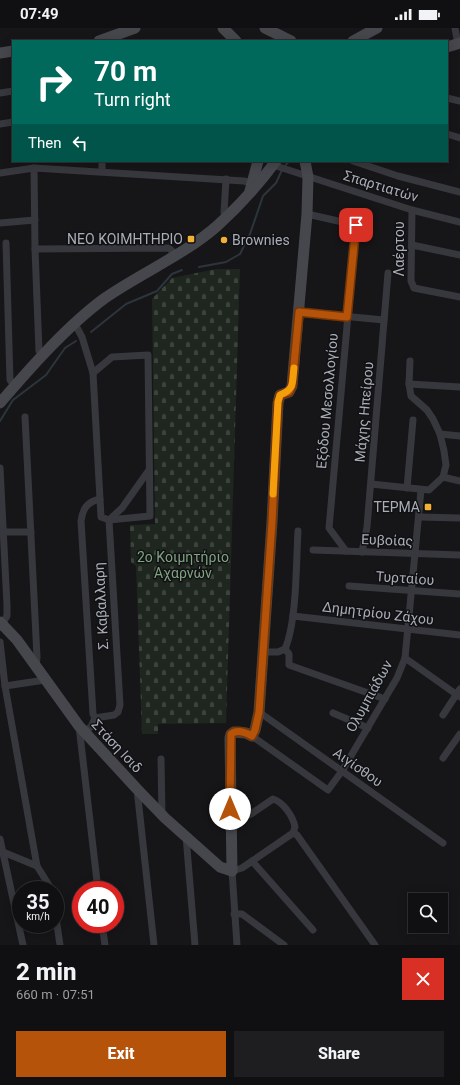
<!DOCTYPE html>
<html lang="en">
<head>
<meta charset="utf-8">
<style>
	body { margin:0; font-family:Roboto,sans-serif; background:#1e1e20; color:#f1f3f6; height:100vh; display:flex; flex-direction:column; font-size:15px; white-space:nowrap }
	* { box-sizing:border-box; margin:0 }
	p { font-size:13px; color:#9c9d9f }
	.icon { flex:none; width:22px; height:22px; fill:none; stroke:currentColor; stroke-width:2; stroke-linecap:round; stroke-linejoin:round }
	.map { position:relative; height:917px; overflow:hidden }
	.side { display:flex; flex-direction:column; background:#101012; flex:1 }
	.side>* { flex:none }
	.hud { position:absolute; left:12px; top:12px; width:436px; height:122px; border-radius:0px; box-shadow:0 2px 10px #0003,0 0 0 1px #303032; background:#00695c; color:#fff; overflow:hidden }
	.fabs { position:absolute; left:408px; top:865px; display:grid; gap:8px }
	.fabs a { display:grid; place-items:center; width:40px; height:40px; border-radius:0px; background:#101012; box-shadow:0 2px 10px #0003,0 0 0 1px #303032; font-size:20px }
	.speed { position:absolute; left:12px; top:853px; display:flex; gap:8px; font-size:20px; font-weight:700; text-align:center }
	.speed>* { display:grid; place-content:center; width:52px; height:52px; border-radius:50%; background:#101012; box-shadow:0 2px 10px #0003,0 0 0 1px #303032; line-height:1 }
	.speed small { font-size:10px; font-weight:400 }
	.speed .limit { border:6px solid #d22; background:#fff; color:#111 }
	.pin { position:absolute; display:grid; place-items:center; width:34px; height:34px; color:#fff; margin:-17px; border-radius:8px; box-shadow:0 2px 6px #0006 }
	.me { position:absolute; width:44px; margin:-22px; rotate:0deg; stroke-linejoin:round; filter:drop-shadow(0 0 3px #0008) }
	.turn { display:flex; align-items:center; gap:14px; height:84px; padding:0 16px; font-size:18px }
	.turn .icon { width:52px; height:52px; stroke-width:2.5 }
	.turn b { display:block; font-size:28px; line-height:34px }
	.then { display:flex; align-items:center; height:38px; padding:0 16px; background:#0003; gap:8px; font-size:15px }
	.round { display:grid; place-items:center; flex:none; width:42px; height:42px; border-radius:0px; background:#1e1e20 }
	.head { display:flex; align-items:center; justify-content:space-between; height:68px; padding:0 16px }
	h1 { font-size:24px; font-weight:800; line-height:30px }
	.cta { display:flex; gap:8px; margin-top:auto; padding:8px 16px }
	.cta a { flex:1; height:46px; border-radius:0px; background:#b45309; color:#fff; font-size:16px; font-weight:800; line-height:46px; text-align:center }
	.cta a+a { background:#1e1e20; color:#f1f3f6 }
	.status { display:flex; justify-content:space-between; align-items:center; height:28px; padding:0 20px; background:#101012; direction:ltr }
	.status svg { height:11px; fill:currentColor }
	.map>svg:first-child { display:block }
</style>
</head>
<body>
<div class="status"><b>07:49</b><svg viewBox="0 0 49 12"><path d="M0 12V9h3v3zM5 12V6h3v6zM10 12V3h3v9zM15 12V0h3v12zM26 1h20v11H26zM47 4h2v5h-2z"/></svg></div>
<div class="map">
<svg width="460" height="917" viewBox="0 0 460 917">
	<defs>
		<pattern id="cemetery-stones" width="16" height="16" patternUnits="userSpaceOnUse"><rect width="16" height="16" fill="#1e261f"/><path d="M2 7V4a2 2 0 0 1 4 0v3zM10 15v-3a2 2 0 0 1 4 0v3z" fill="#3c433d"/></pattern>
	</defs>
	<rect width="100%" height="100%" fill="#161618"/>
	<path fill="url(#cemetery-stones)" d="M216,241H240L226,695L158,696V706H142L136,538L131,534L130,497L155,496L152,271L172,250Z"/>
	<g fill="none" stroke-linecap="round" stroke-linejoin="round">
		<g stroke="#2c353c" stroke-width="2">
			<path d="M284,139L289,133"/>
			<path d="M199,239L226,234L240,226L250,206L263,168L276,155L282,142"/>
			<path d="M91,304L126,276L157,263L172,246L182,242"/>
			<path d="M0,393L13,372L46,347L65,320L76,313"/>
		</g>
		<g stroke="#37383d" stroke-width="7">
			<path d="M455,0L458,16"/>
			<path d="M0,65L13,63"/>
			<path d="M447,70L460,73"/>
			<path d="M0,96L13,94"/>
			<path d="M447,106L460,110"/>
			<path d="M102,133V143"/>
			<path d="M353,133L398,148L460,164"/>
			<path d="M273,137L412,182L460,194"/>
			<path d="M34,140L35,221L39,323L43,328"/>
			<path d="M0,145L34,140L244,153L252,155"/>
			<path d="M226,151L224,185L227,188"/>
			<path d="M412,182L411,253L414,260L460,269"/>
			<path d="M307,186L356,197L329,500L346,523"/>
			<path d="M0,195L35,192"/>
			<path d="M6,215L10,352L15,358"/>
			<path d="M412,217L460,227"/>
			<path d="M35,221L169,220L176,227"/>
			<path d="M299,284L384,292"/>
			<path d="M75,296L82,309L93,345"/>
			<path d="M148,327L150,488L109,492L101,489L93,345L112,329Z"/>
			<path d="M409,356L460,359"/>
			<path d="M25,389L37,629L36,640"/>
			<path d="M440,406L460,408"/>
			<path d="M0,440L7,577V588L0,599"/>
			<path d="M443,449L460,453"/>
			<path d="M371,456L429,462L443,449L446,437L444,423L440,406L433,391L427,382L411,368L409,356L410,333"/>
			<path d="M407,460L413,392"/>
			<path d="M420,489L460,490"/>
			<path d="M3,504H31"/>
			<path d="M313,522L460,527"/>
			<path d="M362,524L367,499L388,245"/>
			<path d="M349,558L460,566"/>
			<path d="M293,588L460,607"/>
			<path d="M0,614L5,658L37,838"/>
			<path d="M285,621L289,626V637L385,671"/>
			<path d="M263,624H278L285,621C297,593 296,535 298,503"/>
			<path d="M405,630L460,669"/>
			<path d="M5,658L45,652"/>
			<path d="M259,684L443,815"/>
			<path d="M333,685L368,700"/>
			<path d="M443,687L460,661"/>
			<path d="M95,690L93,686L81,493C83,480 87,474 100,471"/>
			<path d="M79,698L98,862"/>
			<path d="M84,703L91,699L95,690L114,687L118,684L120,677L109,492L122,480L149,442"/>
			<path d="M252,708L328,762L342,743L397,650L405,630L421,462"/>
			<path d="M443,730L460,706"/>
			<path d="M161,731L162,787"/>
			<path d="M137,761L154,917"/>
			<path d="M230,795L251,786L273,771C283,774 293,788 295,799L293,805"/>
			<path d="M186,808L195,917"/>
			<path d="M0,811L23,917"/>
			<path d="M3,824L37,838L52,862"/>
			<path d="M252,833L313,902"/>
			<path d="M55,883L60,917"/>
			<path d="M234,886H242L284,917"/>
			<path d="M102,896L105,917"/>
			<path d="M237,917L232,843L242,840L293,805L297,807L375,917"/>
		</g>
		<g stroke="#45474d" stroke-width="11">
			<path d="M223,0L236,13"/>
			<path d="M265,0L291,13"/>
			<path d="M99,13L135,0"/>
			<path d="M353,13L377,0"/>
			<path d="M447,19L460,15"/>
			<path d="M0,25L13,23"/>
			<path d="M250,163L258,133"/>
			<path d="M0,375C30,340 68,297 105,270C141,245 184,227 217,198C238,179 259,156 276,133"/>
			<path d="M0,594L17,612L79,698L137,761L165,790L220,839L232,843L230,710L231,706L234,704L246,705L252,708L255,702L259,684L272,494L278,375L280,367L289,364L292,358L307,186L308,149L305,133"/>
		</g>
	</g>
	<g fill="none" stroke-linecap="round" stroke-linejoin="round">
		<g stroke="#753606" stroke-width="10">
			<path id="route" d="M230,781L231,706C237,701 245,704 252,708L255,702L259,684L272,494L278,374L280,367L289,364L292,358L299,284L347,289L356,197"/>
		</g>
		<use href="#route" stroke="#b45309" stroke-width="7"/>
		<path stroke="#f59e0b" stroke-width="7" d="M273,466L278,374L280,367C295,361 292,355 294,340"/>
	</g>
	<g fill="#f2b134" stroke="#111113" stroke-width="1.5">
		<rect x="187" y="207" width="8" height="8" rx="2"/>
		<circle cx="224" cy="212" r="4"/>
		<rect x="424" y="475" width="8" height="8" rx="2"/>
	</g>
	<g text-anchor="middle" stroke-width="3" stroke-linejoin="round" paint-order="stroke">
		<g font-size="14" fill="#a8adb8" stroke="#111113">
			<text transform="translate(381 158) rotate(17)" y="5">Σπαρτιατών</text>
			<text transform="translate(399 221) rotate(-90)" y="5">Λαέρτου</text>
			<text transform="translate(327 373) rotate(-85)" y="5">Εξόδου Μεσολλογίου</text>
			<text transform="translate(364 384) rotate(-85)" y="5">Μάχης Ηπείρου</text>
			<text transform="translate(387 512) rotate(2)" y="5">Ευβοίας</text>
			<text transform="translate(405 550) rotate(4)" y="5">Τυρταίου</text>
			<text transform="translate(101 578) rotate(-93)" y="5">Σ. Καβαλλαρη</text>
			<text transform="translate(378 585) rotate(7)" y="5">Δημητρίου Ζάχου</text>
			<text transform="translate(369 668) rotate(-61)" y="5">Ολυμπιάδων</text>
			<text transform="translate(117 718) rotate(47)" y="5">Στάση Ισιδ</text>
			<text transform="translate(358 739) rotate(35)" y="5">Αιγίσθου</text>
		</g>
		<g font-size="14" fill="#a8adb8" stroke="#111113" text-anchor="end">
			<text x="183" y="216">ΝΕΟ ΚΟΙΜΗΤΗΡΙΟ</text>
			<text x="232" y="217" text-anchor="start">Brownies</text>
			<text x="420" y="484">ΤΕΡΜΑ</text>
		</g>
		<g font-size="14" fill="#7fa381" stroke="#111113">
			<text x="183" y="534">2ο Κοιμητήριο<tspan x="183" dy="16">Αχαρνών</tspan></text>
		</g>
	</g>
</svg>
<div class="fabs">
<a><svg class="icon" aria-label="search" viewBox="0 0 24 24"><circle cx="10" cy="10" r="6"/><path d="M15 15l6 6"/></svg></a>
</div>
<div class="speed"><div>35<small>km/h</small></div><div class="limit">40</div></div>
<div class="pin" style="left:356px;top:197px;background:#d93025"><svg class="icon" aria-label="arrive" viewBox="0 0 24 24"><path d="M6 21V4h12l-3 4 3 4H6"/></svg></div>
<svg class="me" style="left:230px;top:781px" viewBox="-20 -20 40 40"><circle r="19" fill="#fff"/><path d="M0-13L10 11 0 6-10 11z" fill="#b45309"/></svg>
<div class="hud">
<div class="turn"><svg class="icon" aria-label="right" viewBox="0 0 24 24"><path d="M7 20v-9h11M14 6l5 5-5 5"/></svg><div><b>70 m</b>Turn right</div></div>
<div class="then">Then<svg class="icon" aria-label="left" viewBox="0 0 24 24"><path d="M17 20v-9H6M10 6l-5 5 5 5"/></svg></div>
</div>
</div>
<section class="side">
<div class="head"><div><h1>2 min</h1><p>660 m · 07:51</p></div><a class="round" style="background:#d93025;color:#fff"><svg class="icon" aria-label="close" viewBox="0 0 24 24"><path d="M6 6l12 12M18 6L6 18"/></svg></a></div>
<div class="cta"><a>Exit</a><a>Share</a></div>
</section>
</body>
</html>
